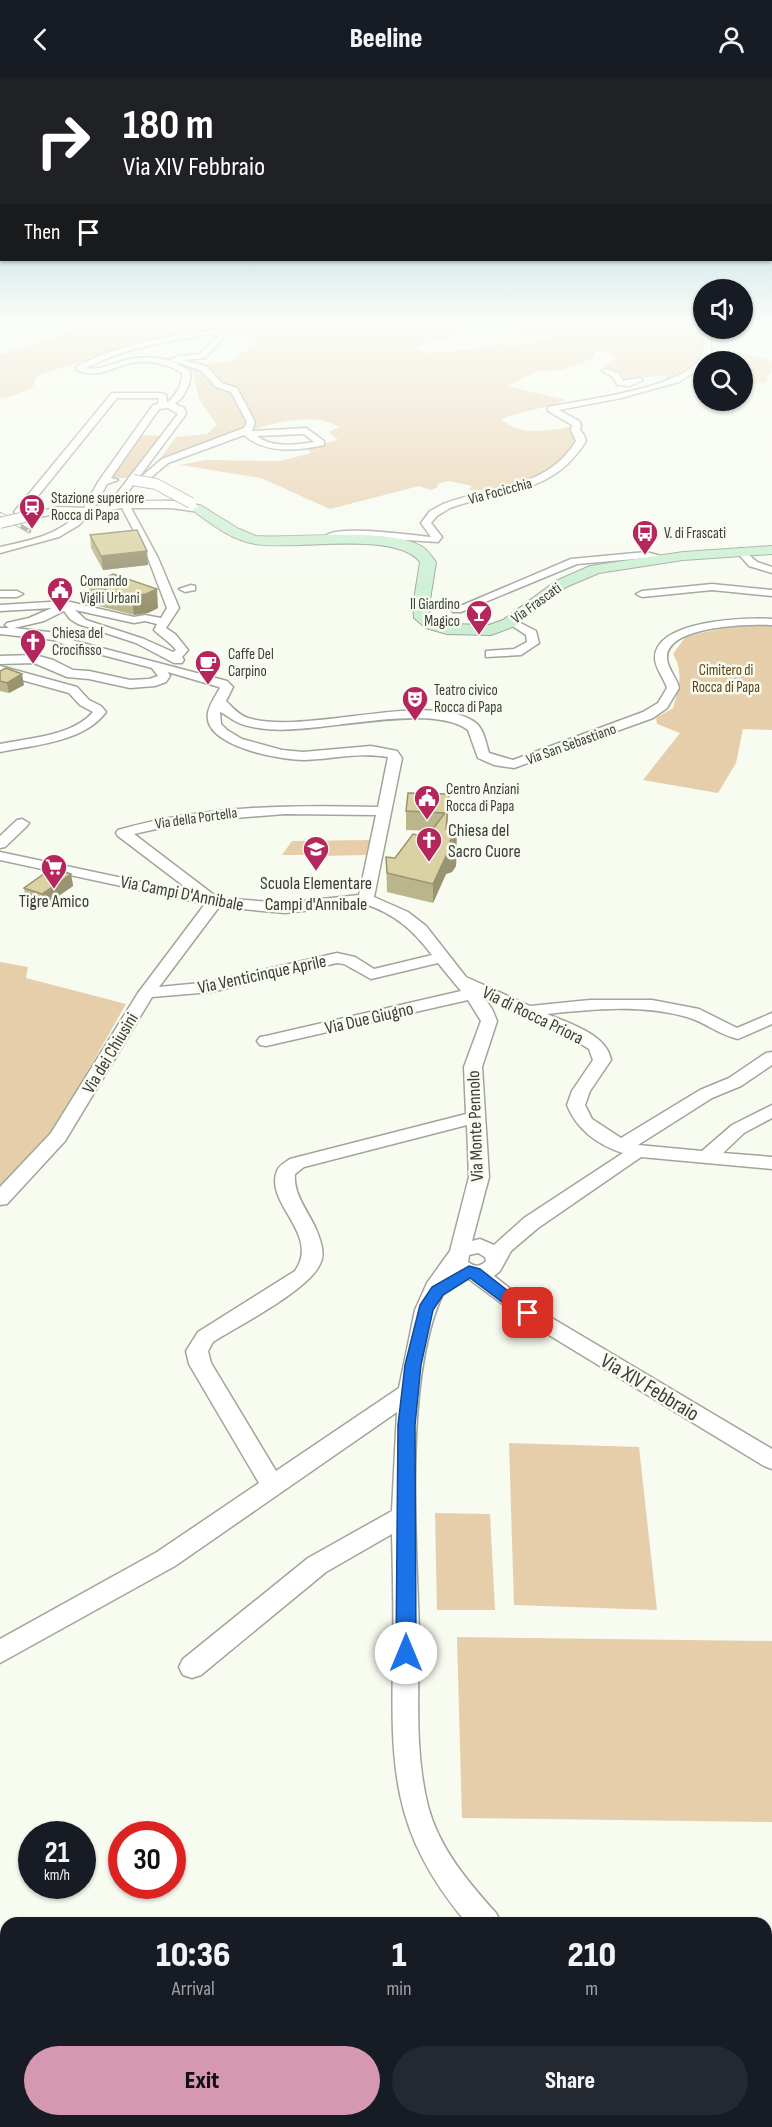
<!DOCTYPE html>
<html lang="en">
<head>
<meta charset="utf-8">
<style>
	body { margin:0; font-family:"Sofia Sans Condensed",sans-serif; background:#242831; color:#f1f3f6; height:100vh; display:flex; flex-direction:column; font-size:22px; white-space:nowrap }
	* { box-sizing:border-box; margin:0 }
	p { font-size:20px; color:#9ea1a6 }
	.icon { flex:none; width:33px; height:33px; fill:none; stroke:currentColor; stroke-width:2; stroke-linecap:round; stroke-linejoin:round }
	.map { position:relative; flex:1; overflow:hidden }
	.panel { position:absolute; left:0px; top:1839px; width:772px; height:210px; display:flex; flex-direction:column; background:#171b24; border-radius:18px 18px 0 0; box-shadow:0 2px 4px #0004 }
	.panel>* { flex:none }
	.banner { position:absolute; left:0px; top:0px; width:772px; height:183px; box-shadow:0 2px 4px #0004; background:#202124; color:#fff; overflow:hidden }
	.controls { position:absolute; left:693px; top:201px; display:grid; gap:12px }
	.controls a { display:grid; place-items:center; width:60px; height:60px; border-radius:50%; background:#171b24; box-shadow:0 2px 4px #0004; font-size:30px }
	.speed { position:absolute; left:18px; top:1743px; display:flex; gap:12px; font-size:30px; font-weight:700; text-align:center }
	.speed>* { display:grid; place-content:center; width:78px; height:78px; border-radius:50%; background:#171b24; box-shadow:0 2px 4px #0004; line-height:1 }
	.speed small { font-size:15px; font-weight:400 }
	.speed .limit { border:9px solid #d22; background:#fff; color:#111 }
	.pin { position:absolute; display:grid; place-items:center; width:51px; height:51px; color:#fff; margin:-26px; border-radius:12px; box-shadow:0 3px 9px #0006 }
	.me { position:absolute; width:66px; margin:-33px; rotate:0deg; stroke-linejoin:round; filter:drop-shadow(0 0 4px #0008) }
	.turn { display:flex; align-items:center; gap:21px; height:126px; padding:0 24px; font-size:27px }
	.turn .icon { width:78px; height:78px; stroke-width:2.5 }
	.turn b { display:block; font-size:42px; line-height:51px }
	.then { display:flex; align-items:center; height:57px; padding:0 24px; background:#0003; gap:12px; font-size:22px }
	.eta { display:flex; justify-content:space-evenly; align-items:center; height:102px; text-align:center }
	.eta b { font-size:36px; font-weight:800; line-height:42px }
	.button { display:flex; gap:12px; margin-top:auto; padding:12px 24px }
	.button a { flex:1; height:69px; border-radius:36px; background:#d697b1; color:#111; font-size:24px; font-weight:800; line-height:69px; text-align:center }
	.button a+a { background:#242831; color:#f1f3f6 }
	header { display:flex; justify-content:space-between; align-items:center; height:78px; padding:0 24px; background:#171b24; font-size:27px; font-weight:800 }
	.map>svg:first-child { display:block }
</style>
</head>
<body>
<header><svg class="icon" aria-label="back" viewBox="0 0 24 24"><path d="M15 5l-7 7 7 7"/></svg>Beeline<svg class="icon" aria-label="person" viewBox="0 0 24 24"><circle cx="12" cy="8" r="4"/><path d="M4 21q1-7 8-7t8 7"/></svg></header>
<div class="map">
<svg width="772" height="2049" viewBox="0 0 772 2049">
	<rect width="100%" height="100%" fill="#f7fbf0"/>
	<g fill="#e7ceab">
		<path d="M99,244H473L448,260L411,269L424,275L451,274L498,266L511,268L544,263L579,249L612,251L690,244L691,245L687,246C702,248 703,253 707,266C698,286 689,296 668,302L665,297L622,303V296L601,289L617,280C611,274 604,272 596,273L594,279L583,285L560,292L538,293L507,308L566,322C544,330 522,334 501,341C522,360 548,352 575,348L579,358C563,401 510,413 469,412L472,408L449,403L437,406L438,409L431,412L419,408L330,431L261,400L180,387L205,382L280,383L311,375L308,370L338,362L329,354L339,349C333,346 325,342 317,342C260,337 208,376 154,389L176,359L207,356L217,347L199,321L193,295L182,289L155,280L175,278L205,286L230,283L256,266L231,252L143,263L37,298L32,310L10,319L0,320V277Z"/>
		<path d="M511,244H566L570,247L568,251L549,259L498,251L497,249Z"/>
		<path d="M730,272L772,283V291L766,304L743,308L742,284L712,283L719,276Z"/>
		<path d="M140,357L162,358L130,400H110Z"/>
		<path d="M750,545L772,547V652L743,651L736,685L718,715L643,702L680,655L657,646L656,640L673,630C679,610 684,594 673,576L686,558Z"/>
		<path d="M370,762L366,777L320,778L319,774H310V777H282L292,763Z"/>
		<path d="M0,884L28,889L26,900L126,926L53,1054L0,1112Z"/>
		<path d="M509,1365L639,1369L657,1532L514,1527Z"/>
		<path d="M435,1435L490,1436L495,1532H437Z"/>
		<path d="M457,1559L772,1563V1744L462,1740Z"/>
	</g>
	<g fill="none" stroke-linecap="round" stroke-linejoin="round">
		<g stroke="#a1a59b" stroke-width="3">
			<g id="street">
				<path d="M495,244H506L489,250L485,248Z"/>
				<path d="M690,244H698L710,254L711,274L699,291L679,304L621,320L559,332L579,343L581,347L580,352L584,357L586,363C552,418 504,410 450,430L437,438L431,445L442,459L438,464L358,459L332,460L327,457C340,447 412,457 431,459L421,445L430,433L443,426C492,407 546,412 576,363L571,352L572,347L548,333V329C580,322 696,310 703,273C705,268 703,260 702,255Z"/>
				<path d="M215,252L227,257L205,280L183,282L206,288L222,305L237,310L255,344L252,353L306,350L324,363V367C297,373 266,376 244,357L168,385L148,402H142V398L162,381L244,350L247,344L231,314L216,309L200,292L170,282L179,278L200,276L218,258C209,255 199,258 190,260C154,265 119,273 86,290C99,293 111,286 123,283C144,276 173,279 190,294C192,305 184,320 175,326L184,330L186,336L125,418L128,424C147,423 190,420 205,431L200,434L171,430H131L158,480L179,530L166,550L175,556L188,572L182,579L184,582L182,585H174L136,565L78,546L70,541L64,533L44,543L14,550L57,555L75,563L227,603L233,609L226,623C232,629 239,637 248,640C305,658 432,611 476,645C484,652 486,665 489,675L513,682L643,634L658,625L667,610C664,600 655,590 655,580C655,542 747,539 772,541V547C751,546 666,547 667,580C667,590 677,600 679,610L667,630L653,640L514,690L494,687L478,680L468,652C428,623 318,657 266,651C256,650 243,648 235,643C229,640 224,635 220,634L221,646L227,652L242,661L282,672L303,674L371,668L397,673L402,680L374,819L408,834L426,848L466,899L530,928L590,922H652L699,931L737,950L772,935V946L738,961C719,957 705,944 687,939C642,926 593,931 547,936C568,945 607,956 611,982L590,1013L585,1027L592,1041L621,1060L700,1012L729,1000L766,975L772,974V987L741,1008L712,1020L638,1067L702,1073L732,1047L772,1027V1040L744,1055L723,1075L772,1079V1091L641,1079L538,1150L511,1173L500,1193L494,1198L535,1230L772,1371V1391L764,1388L521,1240L469,1201L455,1195C400,1271 417,1463 419,1556C419,1614 414,1672 428,1728C439,1770 468,1804 496,1835L501,1845H467L465,1843C391,1754 391,1689 393,1579C394,1538 393,1497 392,1456L326,1494L201,1597L192,1600L183,1597L179,1589L183,1581L308,1480L392,1433L397,1334L175,1488L0,1585V1561L157,1474L259,1405L189,1286L186,1273L198,1254L295,1193C321,1156 264,1126 277,1093C279,1087 286,1084 290,1081L466,1036L464,989L481,943L468,922L266,968L260,967L257,963L260,959L266,958L461,913L438,885L371,901L344,886L337,885L211,914L152,919L65,1063L7,1126L0,1127V1109L51,1055L138,915L205,826L0,782V774L193,815L118,758L116,755L118,752C204,727 289,727 378,729L388,679C359,674 332,681 304,682C280,682 202,668 208,635C209,627 216,617 220,610L219,609L168,594L170,598L166,604L155,608L130,610L89,601L67,599L34,585L0,586V578L35,577L53,582L73,592L89,593L130,602L149,601L158,598L152,590L68,568L54,562L0,556V550H9L5,547L7,545L29,540L52,530L0,533V527L66,523L134,539L145,537L161,540L167,530L148,480L122,430L90,435L79,447L59,459L0,475V469C27,463 55,458 75,439L72,435H59L25,442L14,434L112,315H160L166,317L167,325C175,318 183,306 182,295C166,285 146,281 127,286C110,291 95,301 77,292V288C121,266 167,258 215,252ZM117,320H159L158,326L153,327L98,404L84,430L59,429L27,436L25,434ZM168,330L178,336L115,418L119,425L95,428L107,406L118,402L111,400L159,331ZM304,356L314,364C296,367 271,370 257,358ZM75,532L134,545L145,543L157,546L154,552C161,559 169,563 176,572L173,574L144,561L86,542ZM285,736L376,737L359,817L285,825L218,820L134,756L187,744ZM365,826C395,836 413,852 432,877L374,891L355,879L337,875L211,904L159,909L219,829L285,835ZM483,918L568,958L589,971L593,982L572,1013L567,1027C577,1052 598,1067 623,1075L524,1140L494,1167L480,1161L472,1163L489,1099L482,989L497,943L492,931ZM467,1047L469,1099L450,1173L427,1205L415,1232L399,1310L276,1393L211,1285L208,1273L213,1264C238,1248 309,1212 320,1186C326,1176 320,1161 316,1151C308,1133 293,1116 295,1096L304,1089ZM478,1175L485,1179L486,1183C480,1189 475,1189 468,1184L469,1177Z"/>
				<path d="M606,291L619,295L623,303L639,300L643,302L630,308L617,307L613,299L602,293Z"/>
				<path d="M741,470L757,484L772,489V495L749,488L736,473Z"/>
				<path d="M646,474L669,480L664,483L646,480L577,486L461,534H453L451,532L571,481Z"/>
				<path d="M712,506L772,512V518L712,512L642,519L636,516L642,513Z"/>
				<path d="M191,507L195,508V512L185,514L179,511Z"/>
				<path d="M0,513H17L23,516L17,519H0Z"/>
				<path d="M511,540L536,553L539,565L521,577L486,579V573L514,571L527,564L526,557L505,543Z"/>
				<path d="M0,588L77,609L89,622L101,628L106,634C84,664 34,667 0,674V666C29,660 73,658 93,634L80,627L69,615L0,596Z"/>
				<path d="M22,741L29,745L27,748L5,769L0,770V758L17,742Z"/>
				<path d="M6,1924V1955L0,1957V1926Z"/>
				<path d="M772,1992V2049H751L752,2043H766V1995Z"/>
				<path d="M237,2043H269L268,2049H236Z"/>
				<path d="M605,2043H637L640,2049H608Z"/>
			</g>
		</g>
		<g stroke="#a1a59b" stroke-width="2">
			<path id="secondary" d="M200,427L239,451L256,458C297,461 391,448 424,470C428,473 432,479 436,484L429,528L430,538L447,546L489,547L503,542L556,503L590,488L683,474L772,468V476L683,482L599,495L566,509L515,548L491,557L447,556L426,550L414,540L413,528L420,484C395,452 295,473 255,466C232,462 214,448 195,434L193,431Z"/>
		</g>
		<use href="#street" fill="#fff" fill-rule="evenodd"/>
		<use href="#secondary" fill="#cbefd3" fill-rule="evenodd"/>
		<g stroke="#a1a49c" stroke-width="4.5">
			<path id="rail" d="M0,436L29,453"/>
		</g>
		<use href="#rail" stroke="#f7fbf0" stroke-width="3" stroke-dasharray="8" stroke-linecap="butt"/>
		<g stroke="#a1a59b" stroke-width="12" stroke-linecap="butt">
			<g id="street-bridge">
				<path d="M133,402L156,406L191,425"/>
				<path d="M0,445L25,439"/>
			</g>
		</g>
		<use href="#street-bridge" stroke="#fff" stroke-width="10"/>
	</g>
	<g fill="#bbb58b">
		<path d="M90,457L147,473L148,487L103,492L91,470Z"/>
		<path d="M113,496L158,530L148,535L134,537L91,526L89,508Z"/>
		<path d="M0,593L24,607L9,615L0,613Z"/>
		<path d="M406,733L448,734L447,751L457,772L456,788L452,794L446,796L433,825L387,814L386,779L395,780L427,759L432,753L406,752Z"/>
		<path d="M71,796L73,808L44,828L26,822L24,810Z"/>
	</g>
	<g fill="#999371">
		<path d="M147,473L148,487L103,492L101,478Z"/>
		<path d="M157,511L158,530L148,535L134,537L132,518Z"/>
		<path d="M22,596L24,607L9,615L7,605Z"/>
		<path d="M449,716L448,734L445,770L446,751Z"/>
		<path d="M457,753L456,788L452,794L446,796L433,825V806L450,763Z"/>
		<path d="M71,796L73,808L44,828L42,816Z"/>
	</g>
	<g fill="#dad2a2" stroke="#999371" stroke-width="1.5">
		<path d="M137,452L147,473L101,478L90,457Z"/>
		<path d="M113,496L157,511L146,516L132,518L89,508Z"/>
		<path d="M6,590L22,596L7,605L0,603V593Z"/>
		<path d="M408,715L449,716L446,751L457,753L450,763L456,769L452,775L447,776L433,806L387,795L386,779L395,780L413,756L427,759L445,735L406,733Z"/>
		<path d="M52,790L71,796L42,816L24,810Z"/>
	</g>
	<linearGradient id="sky" x2="0" y2="1"><stop stop-color="#80b7cf"/><stop offset="0.46" stop-color="#fbfdf8"/><stop offset="1" stop-color="#fbfdf8" stop-opacity="0"/></linearGradient>
	<rect width="772" height="531" fill="url(#sky)"/>
	<path fill="#1a73e8" stroke="#114b97" stroke-width="1.5" d="M469,1188L480,1191L536,1235L533,1239H522L470,1200L443,1217L433,1232L421,1287L415,1347L416,1575L413,1581L406,1584L399,1581L396,1575L398,1347L405,1287L420,1227L432,1209Z"/>
	<defs>
		<g id="station-pin" transform="scale(1.35)"><path d="M0 17L-7.5 6A9.5 9.5 0 1 1 7.5 6Z" fill="#b4265c" stroke="#f7fbf0"/><path d="M-3-6H3Q5-6 5-4V2Q5 4 3 4L4.5 6H3L1.5 4h-3L-3 6H-4.5L-3 4Q-5 4-5 2V-4Q-5-6-3-6ZM-3.5-4v3h7v-3ZM-3.5 1v1.5H-2V1ZM2 1v1.5H3.5V1Z" fill="#fff"/></g>
		<g id="bus-pin" transform="scale(1.35)"><path d="M0 17L-7.5 6A9.5 9.5 0 1 1 7.5 6Z" fill="#b4265c" stroke="#f7fbf0"/><path d="M-5-6H5V4H4V6H2V4H-2V6H-4V4H-5ZM-3.5-4V0h7V-4ZM-3.5 1.2v1.5H-2V1.2ZM2 1.2v1.5H3.5V1.2Z" fill="#fff"/></g>
		<g id="civic-pin" transform="scale(1.35)"><path d="M0 17L-7.5 6A9.5 9.5 0 1 1 7.5 6Z" fill="#b4265c" stroke="#f7fbf0"/><path d="M-.6-6.5H3V-4.5H.6V-3L4-1V1h2V6H-6V1h2V-1L-.6-3ZM-1.2 2.5V6h2.4V2.5Z" fill="#fff"/></g>
		<g id="bar-pin" transform="scale(1.35)"><path d="M0 17L-7.5 6A9.5 9.5 0 1 1 7.5 6Z" fill="#b4265c" stroke="#f7fbf0"/><path d="M-6-5H6L.8 .8V4.5H3.5V6h-7V4.5H-.8V.8Z" fill="#fff"/></g>
		<g id="church-pin" transform="scale(1.35)"><path d="M0 17L-7.5 6A9.5 9.5 0 1 1 7.5 6Z" fill="#b4265c" stroke="#f7fbf0"/><path d="M-1.2-6h2.4v3.5h3.3v2.4h-3.3V6h-2.4V-.1h-3.3v-2.4h3.3Z" fill="#fff"/></g>
		<g id="cafe-pin" transform="scale(1.35)"><path d="M0 17L-7.5 6A9.5 9.5 0 1 1 7.5 6Z" fill="#b4265c" stroke="#f7fbf0"/><path d="M-5.5-4.5H6V0H3Q3 3.5 0 3.5H-2.5Q-5.5 3.5-5.5 0ZM3-3.2v2h1.7v-2ZM-6 4.5H4V6H-6Z" fill="#fff"/></g>
		<g id="theatre-pin" transform="scale(1.35)"><path d="M0 17L-7.5 6A9.5 9.5 0 1 1 7.5 6Z" fill="#b4265c" stroke="#f7fbf0"/><path d="M-5-5.5Q0-4 5-5.5V0Q5 5 0 6Q-5 5-5 0ZM-3.3-2.5H-1v1.5H-3.3ZM1-2.5H3.3v1.5H1ZM-2.8 1Q0 5.5 2.8 1Z" fill="#fff"/></g>
		<g id="school-pin" transform="scale(1.35)"><path d="M0 17L-7.5 6A9.5 9.5 0 1 1 7.5 6Z" fill="#b4265c" stroke="#f7fbf0"/><path d="M0-5L7-2L0 1L-7-2ZM-4 1L0 2.5L4 1V4Q0 6-4 4Z" fill="#fff"/></g>
		<g id="supermarket-pin" transform="scale(1.35)"><path d="M0 17L-7.5 6A9.5 9.5 0 1 1 7.5 6Z" fill="#b4265c" stroke="#f7fbf0"/><path d="M-6-5.5h2.5l.6 2H6L4.5 2H-2.5L-4.4-4H-6ZM-1.5 3.2a1.3 1.3 0 1 0 .1 0ZM3 3.2a1.3 1.3 0 1 0 .1 0Z" fill="#fff"/></g>
	</defs>
	<g fill-rule="evenodd">
		<use href="#station-pin" x="32" y="429"/>
		<use href="#bus-pin" x="645" y="455"/>
		<use href="#civic-pin" x="60" y="512"/>
		<use href="#bar-pin" x="479" y="535"/>
		<use href="#church-pin" x="33" y="564"/>
		<use href="#cafe-pin" x="208" y="585"/>
		<use href="#theatre-pin" x="415" y="621"/>
		<use href="#civic-pin" x="427" y="720"/>
		<use href="#church-pin" x="429" y="762"/>
		<use href="#school-pin" x="316" y="771"/>
		<use href="#supermarket-pin" x="54" y="789"/>
	</g>
	<g text-anchor="middle" stroke-width="5" stroke-linejoin="round" paint-order="stroke">
		<g font-size="15" fill="#3c3d39" stroke="#f7fbf0">
			<text transform="translate(500 413) rotate(-15)" y="5">Via Focicchia</text>
			<text transform="translate(536 525) rotate(-36)" y="5">Via Frascati</text>
			<text transform="translate(571 666) rotate(-20)" y="5">Via San Sebastiano</text>
			<text transform="translate(196 740) rotate(-8)" y="5">Via della Portella</text>
		</g>
		<g font-size="15" fill="#3c3d39" stroke="#f7fbf0" text-anchor="start">
			<text x="51" y="425">Stazione superiore<tspan x="51" dy="17">Rocca di Papa</tspan></text>
			<text x="664" y="460">V. di Frascati</text>
			<text x="80" y="508">Comando<tspan x="80" dy="17">Vigili Urbani</tspan></text>
			<text x="460" y="531" text-anchor="end">Il Giardino<tspan x="460" dy="17">Magico</tspan></text>
			<text x="52" y="560">Chiesa del<tspan x="52" dy="17">Crocifisso</tspan></text>
			<text x="228" y="581">Caffe Del<tspan x="228" dy="17">Carpino</tspan></text>
			<text x="434" y="617">Teatro civico<tspan x="434" dy="17">Rocca di Papa</tspan></text>
			<text x="446" y="716">Centro Anziani<tspan x="446" dy="17">Rocca di Papa</tspan></text>
		</g>
		<g font-size="15" fill="#5f410f" stroke="#f7fbf0">
			<text x="726" y="597">Cimitero di<tspan x="726" dy="17">Rocca di Papa</tspan></text>
		</g>
		<g font-size="18" fill="#3c3d39" stroke="#f7fbf0">
			<text x="448" y="758" text-anchor="start">Chiesa del<tspan x="448" dy="21">Sacro Cuore</tspan></text>
			<text x="316" y="811">Scuola Elementare<tspan x="316" dy="21">Campi d'Annibale</tspan></text>
			<text x="54" y="829">Tigre Amico</text>
		</g>
		<g font-size="18" fill="#3c3d39" stroke="#f7fbf0">
			<text transform="translate(182 815) rotate(11)" y="6">Via Campi D'Annibale</text>
			<text transform="translate(262 896) rotate(-12)" y="6">Via Venticinque Aprile</text>
			<text transform="translate(533 937) rotate(26)" y="6">Via di Rocca Priora</text>
			<text transform="translate(369 940) rotate(-13)" y="6">Via Due Giugno</text>
			<text transform="translate(110 975) rotate(-59)" y="6">Via dei Chiusini</text>
			<text transform="translate(475 1048) rotate(-92)" y="6">Via Monte Pennolo</text>
		</g>
		<g font-size="21" fill="#3c3d39" stroke="#f7fbf0">
			<text transform="translate(650 1309) rotate(31)" y="7">Via XIV Febbraio</text>
		</g>
	</g>
</svg>
<div class="controls">
<a><svg class="icon" aria-label="sound" viewBox="0 0 24 24"><path d="M4 9h4l5-4v14l-5-4H4zM17 9q2 3 0 6"/></svg></a>
<a><svg class="icon" aria-label="search" viewBox="0 0 24 24"><circle cx="10" cy="10" r="6"/><path d="M15 15l6 6"/></svg></a>
</div>
<div class="speed"><div>21<small>km/h</small></div><div class="limit">30</div></div>
<div class="pin" style="left:528px;top:1235px;background:#d93025"><svg class="icon" aria-label="arrive" viewBox="0 0 24 24"><path d="M6 21V4h12l-3 4 3 4H6"/></svg></div>
<svg class="me" style="left:406px;top:1575px" viewBox="-20 -20 40 40"><circle r="19" fill="#fff"/><path d="M0-13L10 11 0 6-10 11z" fill="#1a73e8"/></svg>
<div class="banner">
<div class="turn"><svg class="icon" aria-label="right" viewBox="0 0 24 24"><path d="M7 20v-9h11M14 6l5 5-5 5"/></svg><div><b>180 m</b>Via XIV Febbraio</div></div>
<div class="then">Then<svg class="icon" aria-label="arrive" viewBox="0 0 24 24"><path d="M6 21V4h12l-3 4 3 4H6"/></svg></div>
</div>
<section class="panel">
<div class="eta">
<div><b>10:36</b><p>Arrival</p></div>
<div><b>1</b><p>min</p></div>
<div><b>210</b><p>m</p></div>
</div>
<div class="button"><a>Exit</a><a>Share</a></div>
</section>
</div>
</body>
</html>
